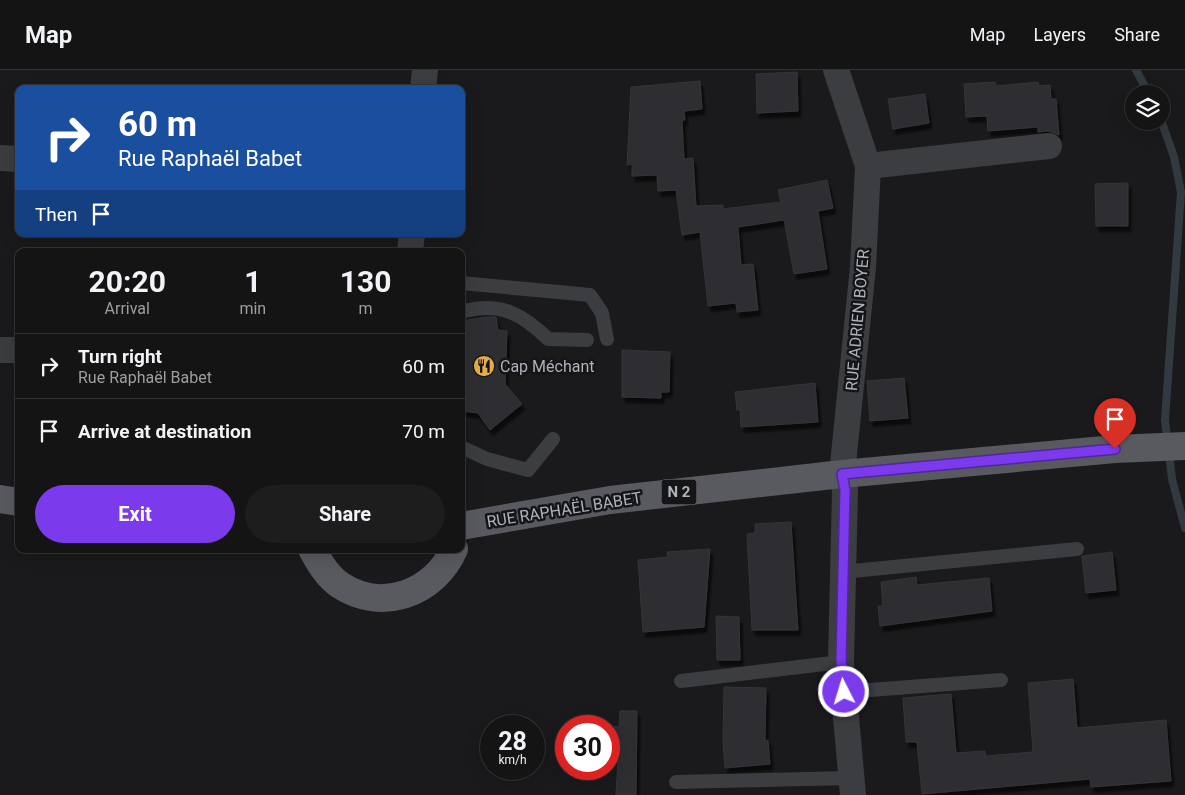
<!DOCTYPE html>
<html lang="en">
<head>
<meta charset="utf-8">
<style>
	body { margin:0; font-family:Roboto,sans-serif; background:#1d1d1e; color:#f1f3f6; height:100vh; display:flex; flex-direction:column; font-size:19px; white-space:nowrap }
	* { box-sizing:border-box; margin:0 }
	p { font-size:16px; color:#9d9ea0 }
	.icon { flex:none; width:28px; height:28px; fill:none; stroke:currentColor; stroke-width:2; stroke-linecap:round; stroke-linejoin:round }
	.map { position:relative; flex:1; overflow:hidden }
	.sheet { position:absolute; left:15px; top:178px; width:450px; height:305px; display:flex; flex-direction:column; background:#141415; border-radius:10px; box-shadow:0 5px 20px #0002,0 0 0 1px #333334 }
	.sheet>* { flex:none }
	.banner { position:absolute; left:15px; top:15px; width:450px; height:152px; border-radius:10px; box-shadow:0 5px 20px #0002,0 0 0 1px #333334; background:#1a4fa0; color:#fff; overflow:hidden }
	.buttons { position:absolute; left:1125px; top:15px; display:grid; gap:10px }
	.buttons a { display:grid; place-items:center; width:45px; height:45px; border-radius:50%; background:#141415; box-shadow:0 5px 20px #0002,0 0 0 1px #333334; font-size:25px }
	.speed { position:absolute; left:480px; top:645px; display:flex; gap:10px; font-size:25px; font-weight:700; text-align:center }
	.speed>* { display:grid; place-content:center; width:65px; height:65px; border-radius:50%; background:#141415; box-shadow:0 5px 20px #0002,0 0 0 1px #333334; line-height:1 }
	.speed small { font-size:12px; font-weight:400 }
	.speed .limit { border:8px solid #d22; background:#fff; color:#111 }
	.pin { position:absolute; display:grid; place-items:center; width:42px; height:42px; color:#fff; margin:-51px -21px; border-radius:50% 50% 50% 0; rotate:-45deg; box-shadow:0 0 5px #0007 }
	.pin .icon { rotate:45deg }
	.me { position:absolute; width:55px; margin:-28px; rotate:355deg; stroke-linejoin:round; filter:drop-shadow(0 0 4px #0008) }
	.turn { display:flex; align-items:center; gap:18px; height:105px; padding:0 20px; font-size:22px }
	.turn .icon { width:65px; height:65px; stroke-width:2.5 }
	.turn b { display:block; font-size:35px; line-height:42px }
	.then { display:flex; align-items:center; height:48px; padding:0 20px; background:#0003; gap:10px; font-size:19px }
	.eta { display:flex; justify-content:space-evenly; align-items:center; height:85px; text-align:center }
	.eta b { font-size:30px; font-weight:700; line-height:35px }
	.cta { display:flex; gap:10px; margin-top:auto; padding:10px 20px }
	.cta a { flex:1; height:58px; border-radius:30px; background:#7c3aed; color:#fff; font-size:20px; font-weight:700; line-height:58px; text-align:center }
	.cta a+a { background:#1d1d1e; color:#f1f3f6 }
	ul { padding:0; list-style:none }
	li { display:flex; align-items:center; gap:15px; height:65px; padding:0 20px; border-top:1px solid #333334 }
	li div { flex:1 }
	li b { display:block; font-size:19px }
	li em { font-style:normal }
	header { display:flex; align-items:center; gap:30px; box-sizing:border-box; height:70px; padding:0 25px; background:#141415; border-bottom:1px solid #333334 }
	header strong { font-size:24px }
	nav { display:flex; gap:28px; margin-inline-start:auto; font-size:18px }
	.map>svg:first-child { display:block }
</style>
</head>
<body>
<header>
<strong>Map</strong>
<nav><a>Map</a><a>Layers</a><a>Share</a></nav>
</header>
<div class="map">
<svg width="1185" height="725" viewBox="0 0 1185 725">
	<defs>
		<filter id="shadow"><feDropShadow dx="3" dy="5.5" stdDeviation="1" flood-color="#0009"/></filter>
	</defs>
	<rect width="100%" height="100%" fill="#1a1a1c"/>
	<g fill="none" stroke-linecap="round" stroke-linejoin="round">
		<g stroke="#313a40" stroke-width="8">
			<path d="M1136,0L1149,24"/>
			<path d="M1161,50L1174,87L1181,122L1165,350L1172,409L1185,458"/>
		</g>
	</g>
	<g fill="#2d2d30" stroke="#343538" filter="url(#shadow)">
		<path d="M797,2L798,41L757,43L756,4Z"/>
		<path d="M700,11L702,39L684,41L685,50H682L684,89L693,88L696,136L723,135V139L781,132L778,120L827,110L833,138L818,141L827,199L794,204L784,150L738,157L741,195L753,194L758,240L737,242L736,233L708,236L700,162L682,165L676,120L658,121L657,105L632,106V94L627,95L631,17Z"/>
		<path d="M995,12L996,16L1038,12L1039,16L1050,15L1051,29H1056L1059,65L1048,61L1038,62V57L988,61L987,46L966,47L964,14Z"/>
		<path d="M925,24L929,53L893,59L888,29Z"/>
		<path d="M1128,113V156H1096L1095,114Z"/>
		<path d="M487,247H496L498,260L507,261L505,314L522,334L490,360L478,343L461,341V257L466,258L467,250Z"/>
		<path d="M622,280L670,282L669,322H661V328L622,327Z"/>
		<path d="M904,308L908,348L870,351L867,311Z"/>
		<path d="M815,313L818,352L741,357L740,340H737L735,322Z"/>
		<path d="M791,452L798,560H752L747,464L755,463V454Z"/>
		<path d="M710,479L704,557L643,562L638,490L668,487L667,482Z"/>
		<path d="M1112,482L1116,520L1086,523L1082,486Z"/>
		<path d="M916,507L917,515L989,508L992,541L880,556L878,536H883L881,512Z"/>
		<path d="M716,546L739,547L740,590H717Z"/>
		<path d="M1073,609L1077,658L1166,650L1171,711L1091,717L1090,709L922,724L917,672H906L903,628L951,624L956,683L985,681L986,686L1033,682L1028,613Z"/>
		<path d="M724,617L766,618L765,671L768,670L770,694L725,698L723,672Z"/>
		<path d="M620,641H637L636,725H616L618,688H609V656L619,657Z"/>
	</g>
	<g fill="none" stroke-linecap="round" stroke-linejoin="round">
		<g stroke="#3c3d41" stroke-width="14">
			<path d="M461,213L590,225L602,243L607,269"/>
			<path d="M461,242C499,231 521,243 548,269L587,270"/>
			<path d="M461,377L487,389L528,400L553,369"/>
			<path d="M842,502L1077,479"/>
			<path d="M681,611L841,592"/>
			<path d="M844,622L1001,610"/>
			<path d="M676,712L852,708"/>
		</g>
		<g stroke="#3c3d41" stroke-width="26">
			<path d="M836,0L868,96L863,197L842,404L845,420L841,592L853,725"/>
			<path d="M423,19L425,0"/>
			<path d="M0,88L19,89"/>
			<path d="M868,96L1049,76"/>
			<path d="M410,181L412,164"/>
			<path d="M0,280H19"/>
		</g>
		<g stroke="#585a60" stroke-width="28">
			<path d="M0,429L19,432"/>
			<path d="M461,456L610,430L842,404L1115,379L1185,376"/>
			<path d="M312,479C319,492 327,506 340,515C382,543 435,523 454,479"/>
		</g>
	</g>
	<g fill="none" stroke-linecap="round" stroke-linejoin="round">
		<g stroke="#51269a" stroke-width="12">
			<path id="route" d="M844,622L841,592L845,420L842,404L1115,379"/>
		</g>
		<use href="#route" stroke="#7c3aed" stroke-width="9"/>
	</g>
	<defs>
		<g id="restaurant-disc" transform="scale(1.125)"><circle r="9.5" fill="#e5ad49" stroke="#151517"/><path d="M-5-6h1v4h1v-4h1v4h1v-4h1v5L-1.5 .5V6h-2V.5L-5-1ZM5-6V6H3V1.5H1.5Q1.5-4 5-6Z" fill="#111"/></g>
	</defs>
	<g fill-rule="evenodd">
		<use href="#restaurant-disc" x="484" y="296"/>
	</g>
	<g text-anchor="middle" stroke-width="5" stroke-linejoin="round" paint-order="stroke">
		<rect fill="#151517" stroke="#80838a" stroke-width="1" x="661.5" y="409.5" width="35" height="25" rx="4"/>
		<g font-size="15" font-weight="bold" fill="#aeb2bb">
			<text x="679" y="427">N 2</text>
		</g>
		<g font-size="16" fill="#aeb2bb" stroke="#151517">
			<text transform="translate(857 250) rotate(-85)" y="6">RUE ADRIEN BOYER</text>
			<text transform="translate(564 439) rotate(-9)" y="6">RUE RAPHAËL BABET</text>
		</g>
		<g font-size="16" fill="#aeb2bb" stroke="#151517" text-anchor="start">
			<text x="500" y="302">Cap Méchant</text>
		</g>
	</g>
</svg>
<div class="buttons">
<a><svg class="icon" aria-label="layers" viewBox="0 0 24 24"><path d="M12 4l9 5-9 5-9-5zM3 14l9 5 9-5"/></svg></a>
</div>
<div class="speed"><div>28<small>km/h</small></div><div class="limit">30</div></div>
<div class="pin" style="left:1115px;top:379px;background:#d93025"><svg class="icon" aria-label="arrive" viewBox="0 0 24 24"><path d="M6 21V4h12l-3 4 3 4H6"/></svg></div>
<svg class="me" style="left:844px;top:622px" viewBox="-20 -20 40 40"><circle r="17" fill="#7c3aed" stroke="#fff" stroke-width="3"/><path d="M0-11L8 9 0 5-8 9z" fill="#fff"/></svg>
<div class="banner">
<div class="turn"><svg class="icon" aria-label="right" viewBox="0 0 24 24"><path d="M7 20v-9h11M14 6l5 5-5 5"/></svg><div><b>60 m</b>Rue Raphaël Babet</div></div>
<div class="then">Then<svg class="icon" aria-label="arrive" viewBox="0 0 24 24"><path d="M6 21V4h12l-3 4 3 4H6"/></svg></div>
</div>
<section class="sheet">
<div class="eta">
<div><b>20:20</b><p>Arrival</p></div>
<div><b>1</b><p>min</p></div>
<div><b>130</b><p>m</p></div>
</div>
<ul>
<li><svg class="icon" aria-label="right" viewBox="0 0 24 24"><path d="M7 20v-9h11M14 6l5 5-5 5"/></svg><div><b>Turn right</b><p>Rue Raphaël Babet</p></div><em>60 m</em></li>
<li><svg class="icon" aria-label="arrive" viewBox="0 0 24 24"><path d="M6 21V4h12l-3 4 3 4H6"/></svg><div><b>Arrive at destination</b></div><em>70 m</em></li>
</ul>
<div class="cta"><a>Exit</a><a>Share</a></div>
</section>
</div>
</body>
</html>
